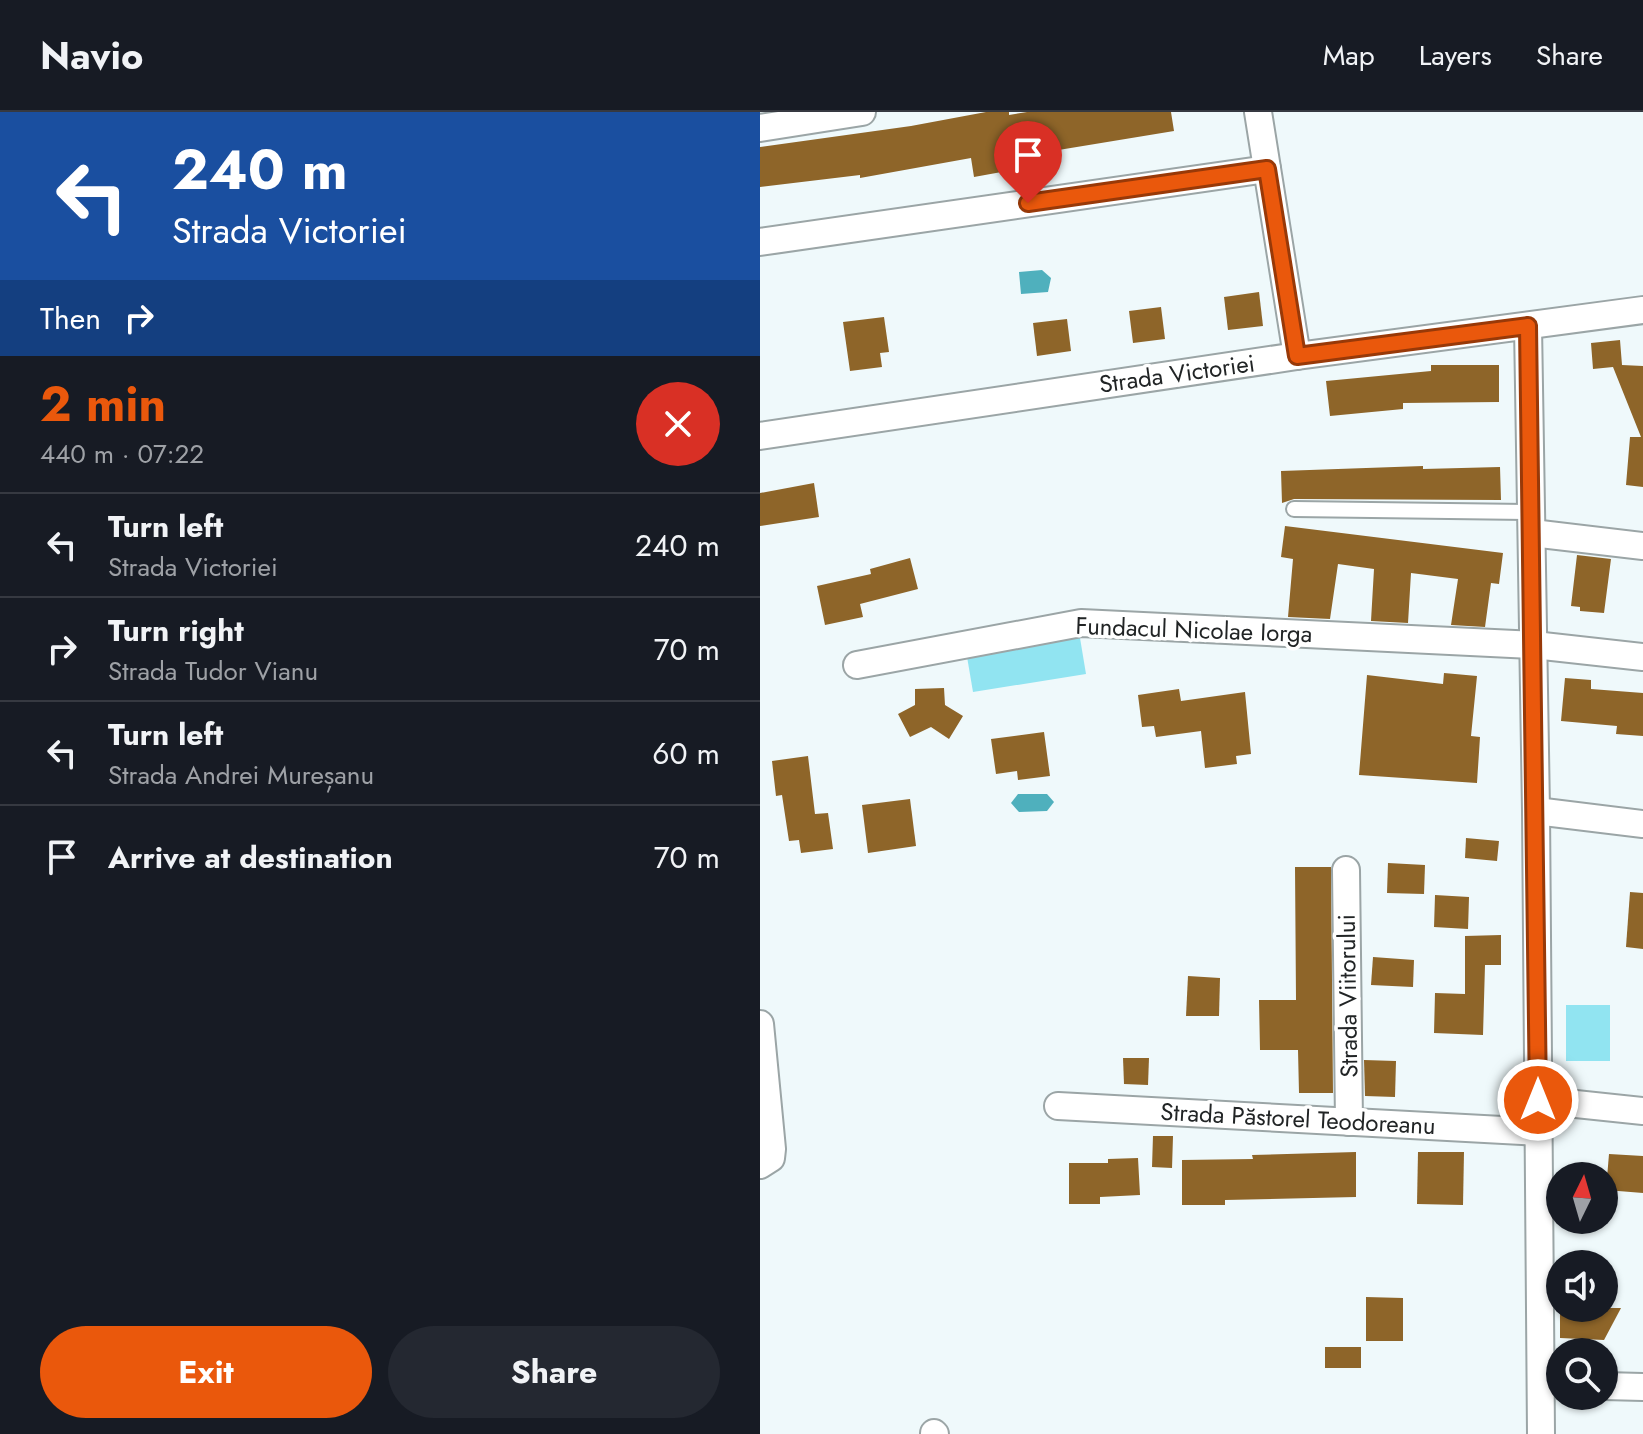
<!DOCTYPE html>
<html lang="en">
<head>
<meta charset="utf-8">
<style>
	body { margin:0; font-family:Jost,sans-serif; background:#242831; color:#f1f3f6; height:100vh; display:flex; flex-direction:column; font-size:30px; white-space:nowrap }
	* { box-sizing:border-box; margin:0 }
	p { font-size:26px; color:#9ea1a6 }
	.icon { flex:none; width:44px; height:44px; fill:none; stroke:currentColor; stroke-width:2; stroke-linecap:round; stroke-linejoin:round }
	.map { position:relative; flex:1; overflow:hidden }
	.sheet { display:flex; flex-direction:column; background:#171b24; width:760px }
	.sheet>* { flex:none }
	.hud { background:#1a4fa0; color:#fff; overflow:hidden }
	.needle { width:52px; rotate:5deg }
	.tools { position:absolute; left:786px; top:1050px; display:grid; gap:16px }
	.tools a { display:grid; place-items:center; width:72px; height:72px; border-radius:50%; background:#171b24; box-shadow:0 2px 6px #0004; font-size:40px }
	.pin { position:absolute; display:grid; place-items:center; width:68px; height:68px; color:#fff; margin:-82px -34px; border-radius:50% 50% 50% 0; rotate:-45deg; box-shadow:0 0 8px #0007 }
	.pin .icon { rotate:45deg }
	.me { position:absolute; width:88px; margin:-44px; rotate:0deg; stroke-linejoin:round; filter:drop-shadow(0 0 6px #0008) }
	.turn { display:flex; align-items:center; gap:28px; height:168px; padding:0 40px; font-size:36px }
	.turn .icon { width:104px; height:104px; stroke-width:2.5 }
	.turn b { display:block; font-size:56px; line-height:68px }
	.then { display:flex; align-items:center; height:76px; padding:0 40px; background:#0003; gap:16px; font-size:30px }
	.round { display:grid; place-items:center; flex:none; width:84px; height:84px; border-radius:42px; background:#242831 }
	.overview { display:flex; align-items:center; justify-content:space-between; height:136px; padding:0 40px }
	h1 { font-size:48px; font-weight:700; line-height:60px; color:#ea580c }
	.cta { display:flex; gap:16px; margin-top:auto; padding:16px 40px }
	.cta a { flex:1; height:92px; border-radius:48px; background:#ea580c; color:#fff; font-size:32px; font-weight:700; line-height:92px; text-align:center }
	.cta a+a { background:#242831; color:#f1f3f6 }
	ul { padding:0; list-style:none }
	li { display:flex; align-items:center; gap:24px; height:104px; padding:0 40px; border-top:2px solid #363941 }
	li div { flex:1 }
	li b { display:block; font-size:30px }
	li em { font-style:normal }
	header { display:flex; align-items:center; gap:48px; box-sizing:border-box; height:112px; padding:0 40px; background:#171b24; border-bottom:2px solid #363941 }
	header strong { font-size:38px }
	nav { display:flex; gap:44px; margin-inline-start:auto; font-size:28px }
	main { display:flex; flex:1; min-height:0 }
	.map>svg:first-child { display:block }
</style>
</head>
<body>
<header>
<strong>Navio</strong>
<nav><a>Map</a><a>Layers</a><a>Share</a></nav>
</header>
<main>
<section class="sheet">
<div class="hud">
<div class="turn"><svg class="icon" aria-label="left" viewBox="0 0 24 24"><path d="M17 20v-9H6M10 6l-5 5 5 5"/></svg><div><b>240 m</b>Strada Victoriei</div></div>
<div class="then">Then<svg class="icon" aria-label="right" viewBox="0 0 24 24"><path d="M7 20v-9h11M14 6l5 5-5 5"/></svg></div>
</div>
<div class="overview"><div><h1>2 min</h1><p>440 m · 07:22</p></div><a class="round" style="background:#d93025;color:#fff"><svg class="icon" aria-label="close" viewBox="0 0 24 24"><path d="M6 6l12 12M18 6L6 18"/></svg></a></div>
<ul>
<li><svg class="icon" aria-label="left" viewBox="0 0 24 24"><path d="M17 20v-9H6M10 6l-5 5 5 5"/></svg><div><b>Turn left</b><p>Strada Victoriei</p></div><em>240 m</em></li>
<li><svg class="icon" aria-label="right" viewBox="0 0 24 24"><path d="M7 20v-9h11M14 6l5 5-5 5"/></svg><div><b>Turn right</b><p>Strada Tudor Vianu</p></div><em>70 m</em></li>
<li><svg class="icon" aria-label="left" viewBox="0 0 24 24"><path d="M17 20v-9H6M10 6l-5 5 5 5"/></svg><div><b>Turn left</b><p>Strada Andrei Mureșanu</p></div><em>60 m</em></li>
<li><svg class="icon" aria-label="arrive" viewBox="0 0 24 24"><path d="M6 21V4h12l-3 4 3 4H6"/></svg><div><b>Arrive at destination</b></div><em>70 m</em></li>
</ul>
<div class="cta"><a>Exit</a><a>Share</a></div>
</section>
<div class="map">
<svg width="883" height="1322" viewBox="0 0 883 1322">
	<rect width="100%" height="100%" fill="#eff9fb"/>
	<g fill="#91e4f1">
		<path d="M317,508L326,562L213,580L204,527Z"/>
		<rect x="806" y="893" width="44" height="56"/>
	</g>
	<g fill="#4fb0bd">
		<path d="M282,158L291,166L288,180L261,182L259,160Z"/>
		<path d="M258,682H287L294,690L287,699L259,700L251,691Z"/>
	</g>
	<g fill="#8e6529">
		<path d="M226,0H249V3L267,0H411L414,19L256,45L258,57L214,65L211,46L100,66V63L0,75V35L151,14Z"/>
		<path d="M499,180L503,214L468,218L464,185Z"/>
		<path d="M401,195L405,227L373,231L369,199Z"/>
		<path d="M124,205L129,240L120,241L122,255L90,259L83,210Z"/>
		<path d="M307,207L311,239L277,244L273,211Z"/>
		<path d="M860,228L862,253L883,254V375L866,373L870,325H881L853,255L833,257L831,231Z"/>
		<path d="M671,253H739V290L643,291V297L570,304L566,269L671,259Z"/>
		<path d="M663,354V357L740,355L741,388L534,387L522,391L521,359Z"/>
		<path d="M54,371L59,405L0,414V381Z"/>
		<path d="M525,414L743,441L739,472L731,471L725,515L691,513L698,467L651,461L648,511L611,509L614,457L578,452L570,507L528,505L533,447L521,445Z"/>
		<path d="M817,443L851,447L844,501L820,499V495L811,494Z"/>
		<path d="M150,446L158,477L100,492L103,505L65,513L57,474L111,462L110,457Z"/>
		<path d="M684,561L717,564L711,624L720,625L717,671L599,663L607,563L683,572Z"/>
		<path d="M805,566L831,568V577L883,581V624L856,622L857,614L801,609Z"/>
		<path d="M184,576L185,593L203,604L189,627L171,615L150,625L138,602L155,593V577Z"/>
		<path d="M419,577L421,589L485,580L491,642L476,644L477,652L445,656L441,619L396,625L394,614L382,615L378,583Z"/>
		<path d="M284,620L290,664L258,668L257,659L236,662L231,627Z"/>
		<path d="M48,644L55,702L68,701L73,737L41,741L39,728L29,729L22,683L16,684L12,649Z"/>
		<path d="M150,687L156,734L108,741L102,693Z"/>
		<path d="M706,726L739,729L737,749L705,746Z"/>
		<path d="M628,751L665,753L664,782L627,781Z"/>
		<path d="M535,755H571L573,981H539L538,938H500L499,888H536Z"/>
		<path d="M870,780L883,781V837L866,835Z"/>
		<path d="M675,783L709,785L708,817L674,815Z"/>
		<path d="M741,823V853H725L723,923L674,921L675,881L705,882V824Z"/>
		<path d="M613,845L654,848L653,875L611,873Z"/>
		<path d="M428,864L460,866L459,904H426Z"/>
		<path d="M363,946H389L388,973L364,972Z"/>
		<path d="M604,948L636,949L635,985L605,984Z"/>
		<path d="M393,1024H413L412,1056L392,1055Z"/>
		<path d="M596,1040V1085L465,1088V1093H422V1048L493,1047L492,1043Z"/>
		<path d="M658,1040H704L703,1093L657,1092Z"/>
		<path d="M849,1042L883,1044V1081L846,1078Z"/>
		<path d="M378,1046L380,1083L340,1085V1092H309V1051H348V1047Z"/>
		<path d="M606,1185L643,1186V1229H606Z"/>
		<path d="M800,1196H861L844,1228L800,1226Z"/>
		<rect x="565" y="1235" width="36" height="21"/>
	</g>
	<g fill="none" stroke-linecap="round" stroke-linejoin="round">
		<g stroke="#9ba5a6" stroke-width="18">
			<path id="lane" d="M534,397L772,400"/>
		</g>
		<g stroke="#9ba5a6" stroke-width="30">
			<g id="street">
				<path d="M498,0L537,244"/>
				<path d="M0,16L102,0"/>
				<path d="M0,130L507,57"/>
				<path d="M768,214L776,699L781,1322"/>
				<path d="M0,324L537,244L883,198"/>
				<path d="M772,421L883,434"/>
				<path d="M97,553L321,511L774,533L883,545"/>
				<path d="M776,699L883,712"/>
				<path d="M586,758L589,1010"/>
				<path d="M0,912L12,1037L11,1046L0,1053"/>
				<path d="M778,988L883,999"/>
				<path d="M298,994L778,1020"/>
				<path d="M844,1274L883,1275"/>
				<path d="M174,1321L175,1322"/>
			</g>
		</g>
		<use href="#lane" stroke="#fff" stroke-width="14"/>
		<use href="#street" stroke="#fff" stroke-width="26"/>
	</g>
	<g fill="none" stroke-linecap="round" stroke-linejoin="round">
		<g stroke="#983908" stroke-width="20">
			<path id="route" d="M268,91L507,57L537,244L768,214L778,988"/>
		</g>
		<use href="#route" stroke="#ea580c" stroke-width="14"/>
	</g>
	<g text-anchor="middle" stroke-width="7" stroke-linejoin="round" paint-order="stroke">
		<g font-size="24" fill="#212425" stroke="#fff">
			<text transform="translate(417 262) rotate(-8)" y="8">Strada Victoriei</text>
			<text transform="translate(434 518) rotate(2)" y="8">Fundacul Nicolae Iorga</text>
			<text transform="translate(588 884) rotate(-91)" y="8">Strada Viitorului</text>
			<text transform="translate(538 1007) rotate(3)" y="8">Strada Păstorel Teodoreanu</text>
		</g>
	</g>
</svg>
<div class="tools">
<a><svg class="needle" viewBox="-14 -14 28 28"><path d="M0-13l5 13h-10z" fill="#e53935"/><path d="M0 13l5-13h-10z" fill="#9ea1a6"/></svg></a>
<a><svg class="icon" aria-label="sound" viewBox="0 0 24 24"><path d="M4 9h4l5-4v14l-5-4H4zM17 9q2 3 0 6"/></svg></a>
<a><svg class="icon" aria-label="search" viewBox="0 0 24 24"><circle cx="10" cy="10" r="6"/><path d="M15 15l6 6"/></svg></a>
</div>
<div class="pin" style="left:268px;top:91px;background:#d93025"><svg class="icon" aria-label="arrive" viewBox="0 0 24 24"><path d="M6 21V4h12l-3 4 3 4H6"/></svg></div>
<svg class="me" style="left:778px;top:988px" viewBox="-20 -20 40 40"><circle r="17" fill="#ea580c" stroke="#fff" stroke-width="3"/><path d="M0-11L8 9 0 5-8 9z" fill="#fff"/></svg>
</div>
</main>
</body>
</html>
